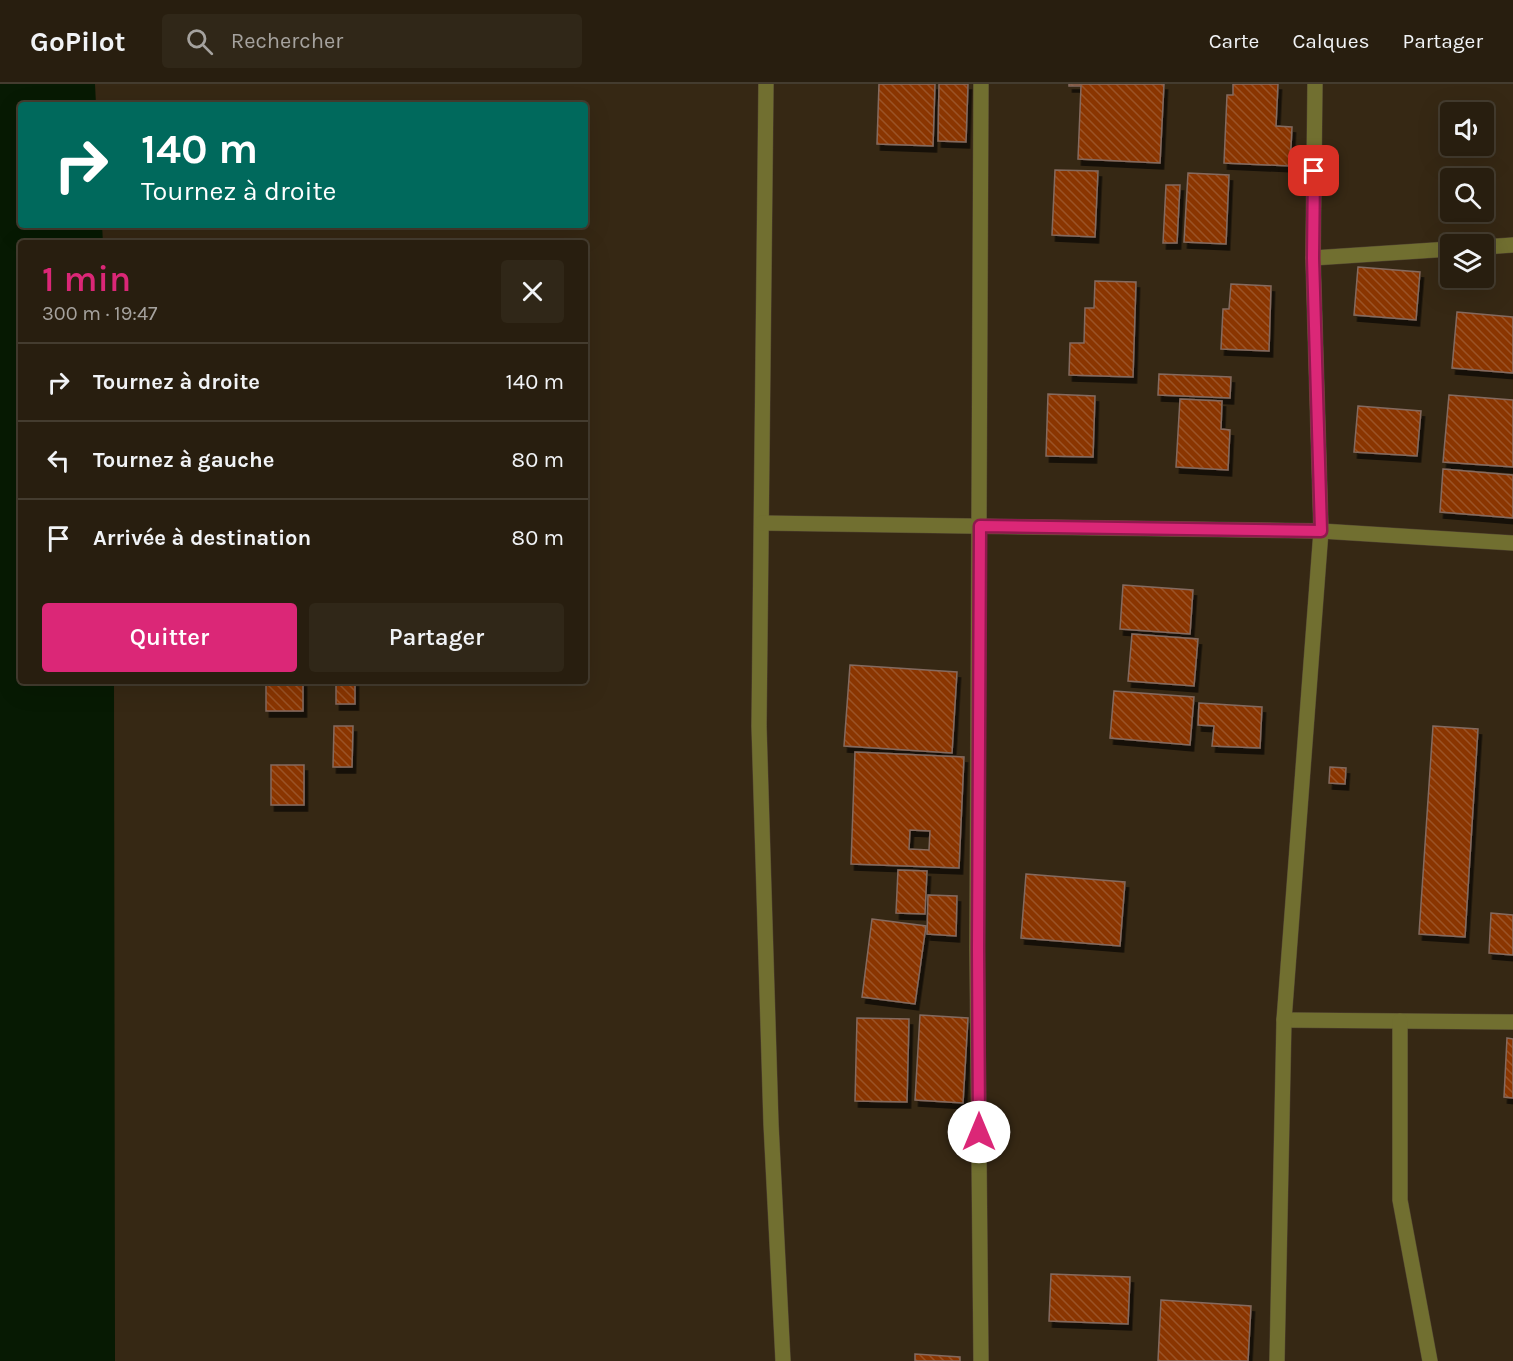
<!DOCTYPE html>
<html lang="fr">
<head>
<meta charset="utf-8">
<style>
	body { margin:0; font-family:Karla,sans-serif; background:#302718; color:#f1f3f6; height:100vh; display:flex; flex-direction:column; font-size:22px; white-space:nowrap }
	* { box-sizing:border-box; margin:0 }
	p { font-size:20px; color:#a5a29e }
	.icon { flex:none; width:33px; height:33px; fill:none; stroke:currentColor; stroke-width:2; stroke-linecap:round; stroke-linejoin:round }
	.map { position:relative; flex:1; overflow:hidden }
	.side { position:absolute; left:18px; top:156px; width:570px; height:444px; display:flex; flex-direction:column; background:#281e0f; border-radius:6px; box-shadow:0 6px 24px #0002,0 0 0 2px #443c2f }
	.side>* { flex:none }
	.top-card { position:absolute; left:18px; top:18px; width:570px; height:126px; border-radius:6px; box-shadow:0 6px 24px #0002,0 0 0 2px #443c2f; background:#00695c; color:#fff; overflow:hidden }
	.controls { position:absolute; left:1440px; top:18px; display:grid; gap:12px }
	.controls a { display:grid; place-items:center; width:54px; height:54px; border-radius:6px; background:#281e0f; box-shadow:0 6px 24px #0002,0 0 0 2px #443c2f; font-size:30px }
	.pin { position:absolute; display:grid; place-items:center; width:51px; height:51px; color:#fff; margin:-26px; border-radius:12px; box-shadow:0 3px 9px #0006 }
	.me { position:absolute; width:66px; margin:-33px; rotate:0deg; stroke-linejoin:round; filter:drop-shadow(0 0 4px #0008) }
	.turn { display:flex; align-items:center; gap:21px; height:126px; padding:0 24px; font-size:27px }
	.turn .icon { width:78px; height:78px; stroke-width:2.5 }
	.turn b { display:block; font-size:42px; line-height:51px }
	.round { display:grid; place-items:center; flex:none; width:63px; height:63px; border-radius:6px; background:#302718 }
	.head { display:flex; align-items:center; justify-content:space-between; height:102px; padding:0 24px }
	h1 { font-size:36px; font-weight:600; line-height:45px; color:#db2777 }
	.action { display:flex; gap:12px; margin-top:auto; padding:12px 24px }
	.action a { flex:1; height:69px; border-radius:6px; background:#db2777; color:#fff; font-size:24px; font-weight:600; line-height:69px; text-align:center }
	.action a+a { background:#302718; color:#f1f3f6 }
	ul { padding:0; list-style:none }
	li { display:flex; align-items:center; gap:18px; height:78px; padding:0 24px; border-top:2px solid #443c2f }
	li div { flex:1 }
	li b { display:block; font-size:22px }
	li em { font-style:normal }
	header { display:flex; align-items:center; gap:36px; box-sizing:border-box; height:84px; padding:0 30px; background:#281e0f; border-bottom:2px solid #443c2f }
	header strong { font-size:28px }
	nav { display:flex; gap:33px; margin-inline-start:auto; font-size:21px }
	.search { width:420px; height:54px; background:#302718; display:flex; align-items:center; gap:15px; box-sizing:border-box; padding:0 21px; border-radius:6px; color:#a5a29e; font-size:22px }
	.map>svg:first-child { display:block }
</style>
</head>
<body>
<header>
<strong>GoPilot</strong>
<div class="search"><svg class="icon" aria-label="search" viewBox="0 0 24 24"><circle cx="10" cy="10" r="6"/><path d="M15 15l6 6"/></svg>Rechercher</div>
<nav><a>Carte</a><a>Calques</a><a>Partager</a></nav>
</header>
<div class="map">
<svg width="1513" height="1277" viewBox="0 0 1513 1277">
	<defs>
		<pattern id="building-back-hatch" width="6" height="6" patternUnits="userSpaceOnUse" patternTransform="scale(1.5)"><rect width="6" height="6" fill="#8a3500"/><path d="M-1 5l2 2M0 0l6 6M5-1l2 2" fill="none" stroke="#9b5325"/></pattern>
		<filter id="shadow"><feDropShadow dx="3.5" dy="6" stdDeviation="0" flood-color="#0009"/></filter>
	</defs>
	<rect width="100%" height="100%" fill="#362814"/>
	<path fill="#071a03" d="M0,0H95L96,21H21V141H102L103,159H21V597H114L115,1277H0Z"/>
	<g fill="url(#building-back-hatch)" stroke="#846a5f" stroke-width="1.5" fill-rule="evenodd" filter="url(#shadow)">
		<path d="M879,0H935L933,62L877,60Z"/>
		<path d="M939,0H968L966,58L938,57Z"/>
		<path d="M1069,0H1164L1160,79L1078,75L1081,2H1069Z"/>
		<path d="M1233,0H1278L1276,42L1292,43L1290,82L1224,79L1227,11H1233Z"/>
		<path d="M1055,86L1098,87L1095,153L1052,151Z"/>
		<path d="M1188,89L1229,91L1226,160L1184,158Z"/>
		<path d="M1166,101H1180L1177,159H1163Z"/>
		<path d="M1358,183L1420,188L1416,236L1354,231Z"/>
		<path d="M1095,197L1136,198L1133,293L1069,291L1070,259H1084L1085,224H1094Z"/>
		<path d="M1231,200L1271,202L1269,267L1221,265L1223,225H1229Z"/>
		<path d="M1457,228L1513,233V289L1452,284Z"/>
		<path d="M1159,290L1231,293L1230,314L1158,311Z"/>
		<path d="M1048,310L1095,312L1093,373L1046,372Z"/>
		<path d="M1449,311L1513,316V383L1443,378Z"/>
		<path d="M1180,315L1222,317L1221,345L1230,346L1228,386L1176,383Z"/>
		<path d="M1358,322L1421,327L1417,372L1354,368Z"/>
		<path d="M1443,385L1513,391V434L1440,428Z"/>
		<path d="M1123,501L1193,506L1190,550L1120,545Z"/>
		<path d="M1132,550L1198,555L1194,602L1128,597Z"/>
		<path d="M850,581L957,588L952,669L844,662Z"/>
		<rect x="266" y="597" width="37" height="30"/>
		<rect x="336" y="597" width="19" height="23"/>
		<path d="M1114,607L1194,613L1190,661L1110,654Z"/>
		<path d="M1199,619L1262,623L1260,664L1212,662L1214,642L1198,641Z"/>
		<path d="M334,642H353L352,683H333Z"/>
		<path d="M1433,642L1478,645L1465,853L1419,850Z"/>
		<path d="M855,668L964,673L959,784L851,780ZM910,746L930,747L929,766L909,765Z"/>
		<rect x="271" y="681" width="33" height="40"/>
		<path d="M1330,683L1346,684L1345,700L1329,699Z"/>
		<path d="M898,786L927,787L925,830L896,829Z"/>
		<path d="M1026,790L1125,798L1120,862L1021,854Z"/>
		<path d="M928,811L957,812L956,852L927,850Z"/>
		<path d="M1491,829L1513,831V871L1489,869Z"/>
		<path d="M872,835L926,842L915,920L862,913Z"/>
		<path d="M920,931L968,934L963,1019L915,1016Z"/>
		<path d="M857,934L909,935L907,1018L855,1017Z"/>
		<path d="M1507,954L1513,955V1014L1504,1013Z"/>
		<path d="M1051,1190L1130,1193L1128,1240L1049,1237Z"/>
		<path d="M1161,1216L1251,1222L1248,1277H1158Z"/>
		<path d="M915,1270L960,1273V1277H915Z"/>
	</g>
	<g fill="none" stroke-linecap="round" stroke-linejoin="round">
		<g stroke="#514431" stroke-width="16">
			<g id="minor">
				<path d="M766,0L759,642L771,1040L783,1277"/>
				<path d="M981,0L977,865L981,1277"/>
				<path d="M1484,163L1513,161"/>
				<path d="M1313,174L1450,165"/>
				<path d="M762,439L1321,447L1513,459"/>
				<path d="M1284,936L1513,938"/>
				<path d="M1400,937V1116L1430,1277"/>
				<path d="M1277,1277L1284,936L1321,447L1313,174L1315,0"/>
			</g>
		</g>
		<use href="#minor" stroke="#716f30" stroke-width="15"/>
	</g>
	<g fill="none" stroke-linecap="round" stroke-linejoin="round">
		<g stroke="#8e194d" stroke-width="15">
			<path id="route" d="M979,1048L978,865L980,442L1321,447L1313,174L1314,87"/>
		</g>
		<use href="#route" stroke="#db2777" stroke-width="10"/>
	</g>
</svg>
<div class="controls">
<a><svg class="icon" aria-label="sound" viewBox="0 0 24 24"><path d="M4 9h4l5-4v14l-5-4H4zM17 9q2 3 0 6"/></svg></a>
<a><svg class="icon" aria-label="search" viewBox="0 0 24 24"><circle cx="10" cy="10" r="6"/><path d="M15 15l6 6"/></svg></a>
<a><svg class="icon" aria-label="layers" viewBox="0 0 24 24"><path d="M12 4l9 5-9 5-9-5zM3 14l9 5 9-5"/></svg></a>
</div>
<div class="pin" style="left:1314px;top:87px;background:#d93025"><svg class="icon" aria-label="arrive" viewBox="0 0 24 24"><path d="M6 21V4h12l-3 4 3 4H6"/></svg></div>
<svg class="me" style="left:979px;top:1048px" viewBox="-20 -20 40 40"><circle r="19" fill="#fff"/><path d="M0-13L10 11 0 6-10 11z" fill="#db2777"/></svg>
<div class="top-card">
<div class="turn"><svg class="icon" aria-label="right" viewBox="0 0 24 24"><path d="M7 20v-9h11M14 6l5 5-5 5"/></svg><div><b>140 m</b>Tournez à droite</div></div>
</div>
<section class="side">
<div class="head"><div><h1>1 min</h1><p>300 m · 19:47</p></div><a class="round"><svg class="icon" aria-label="close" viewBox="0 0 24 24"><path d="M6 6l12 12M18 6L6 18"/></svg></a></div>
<ul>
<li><svg class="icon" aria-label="right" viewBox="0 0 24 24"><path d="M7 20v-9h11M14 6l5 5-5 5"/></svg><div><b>Tournez à droite</b></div><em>140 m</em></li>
<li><svg class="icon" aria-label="left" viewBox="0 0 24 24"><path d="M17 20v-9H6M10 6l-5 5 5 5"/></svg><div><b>Tournez à gauche</b></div><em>80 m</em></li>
<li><svg class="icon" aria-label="arrive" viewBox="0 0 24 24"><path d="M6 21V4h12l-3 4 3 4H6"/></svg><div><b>Arrivée à destination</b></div><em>80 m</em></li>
</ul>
<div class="action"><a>Quitter</a><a>Partager</a></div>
</section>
</div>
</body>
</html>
